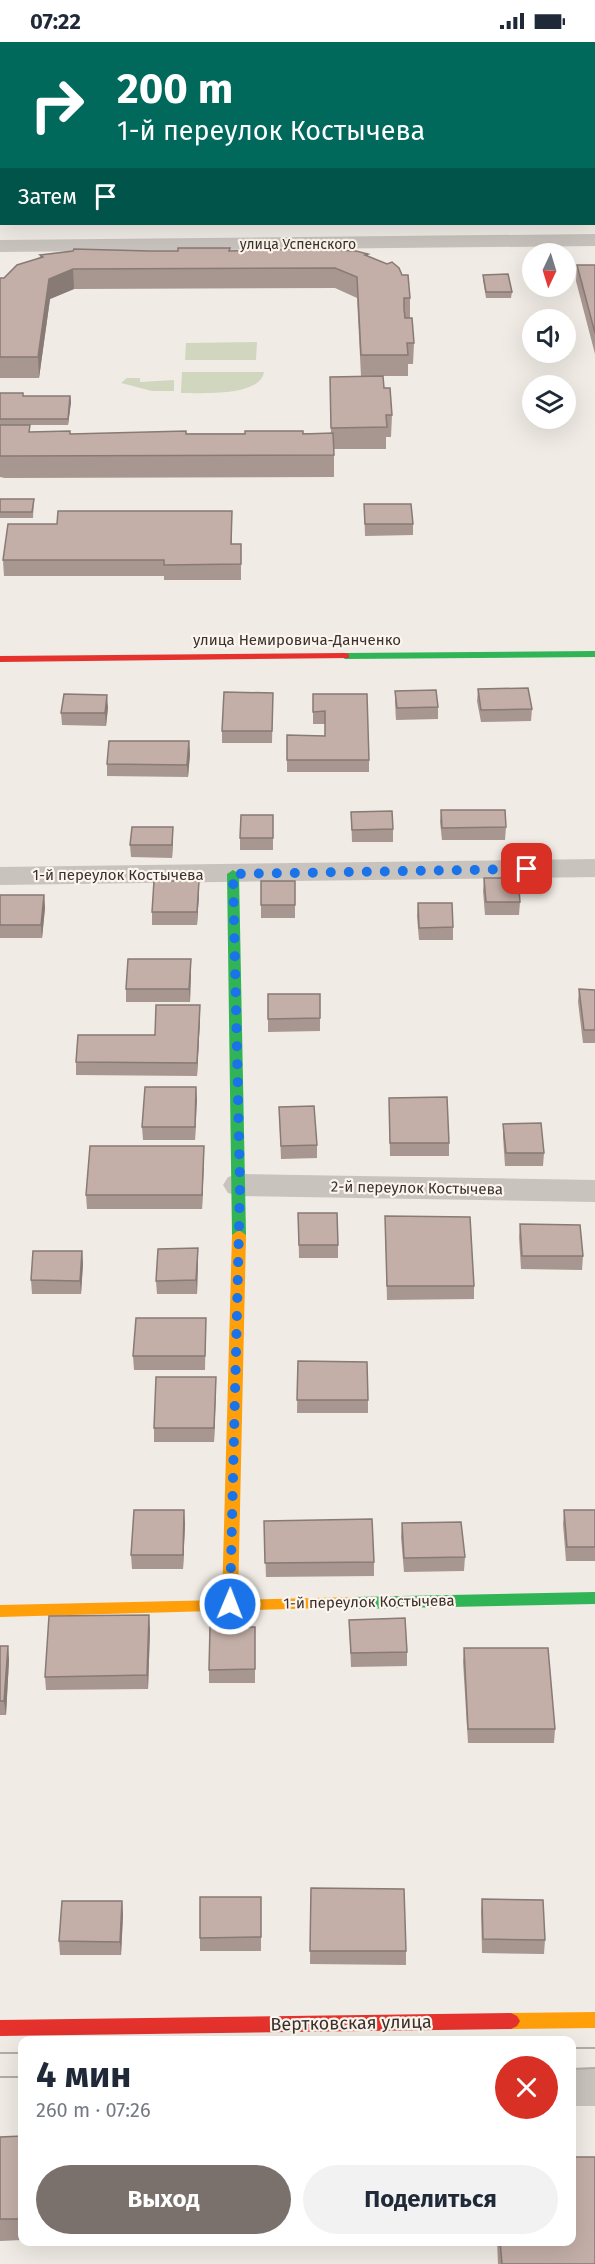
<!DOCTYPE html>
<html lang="ru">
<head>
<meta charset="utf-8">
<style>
	body { margin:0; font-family:"Fira Sans",sans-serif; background:#f2f2f3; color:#1f2937; height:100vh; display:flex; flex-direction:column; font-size:22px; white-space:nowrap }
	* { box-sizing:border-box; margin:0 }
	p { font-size:20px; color:#747a83 }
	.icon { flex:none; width:33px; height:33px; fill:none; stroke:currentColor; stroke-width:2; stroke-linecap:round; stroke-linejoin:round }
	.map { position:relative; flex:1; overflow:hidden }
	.drawer { position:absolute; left:18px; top:1994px; width:558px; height:210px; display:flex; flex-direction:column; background:#fff; border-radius:12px; box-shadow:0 6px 24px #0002 }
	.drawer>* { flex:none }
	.top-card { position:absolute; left:0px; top:0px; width:596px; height:183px; box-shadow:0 6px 24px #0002; background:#00695c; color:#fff; overflow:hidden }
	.needle { width:39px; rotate:184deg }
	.buttons { position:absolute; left:522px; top:201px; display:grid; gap:12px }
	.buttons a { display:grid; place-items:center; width:54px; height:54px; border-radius:50%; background:#fff; box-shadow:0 6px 24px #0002; font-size:30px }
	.pin { position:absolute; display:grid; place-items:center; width:51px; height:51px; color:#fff; margin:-26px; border-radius:12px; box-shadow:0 3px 9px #0006 }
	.me { position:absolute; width:66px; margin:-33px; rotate:1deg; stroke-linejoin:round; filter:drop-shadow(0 0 4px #0008) }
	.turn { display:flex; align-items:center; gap:21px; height:126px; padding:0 18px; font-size:27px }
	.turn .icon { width:78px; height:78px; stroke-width:2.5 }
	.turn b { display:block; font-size:42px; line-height:51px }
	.then { display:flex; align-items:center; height:57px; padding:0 18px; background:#0003; gap:12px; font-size:22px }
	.round { display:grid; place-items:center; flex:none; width:63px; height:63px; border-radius:32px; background:#f2f2f3 }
	.summary { display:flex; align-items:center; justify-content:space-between; height:102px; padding:0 18px }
	h1 { font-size:36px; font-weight:700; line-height:45px }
	.button { display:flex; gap:12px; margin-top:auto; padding:12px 18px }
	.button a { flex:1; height:69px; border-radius:36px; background:#7a716c; color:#fff; font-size:24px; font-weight:700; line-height:69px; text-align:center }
	.button a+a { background:#f2f2f3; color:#1f2937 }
	.status { display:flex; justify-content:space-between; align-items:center; height:42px; padding:0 30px; background:#fff; direction:ltr }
	.status svg { height:16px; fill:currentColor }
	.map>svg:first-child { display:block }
</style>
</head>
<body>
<div class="status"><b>07:22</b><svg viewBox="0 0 49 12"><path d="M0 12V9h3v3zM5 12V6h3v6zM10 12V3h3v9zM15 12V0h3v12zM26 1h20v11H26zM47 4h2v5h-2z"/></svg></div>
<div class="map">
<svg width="595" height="2222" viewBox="0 0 595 2222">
	<rect width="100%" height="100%" fill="#f0ebe5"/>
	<g fill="#d1d6bf">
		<path d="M257,300L256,318H185L186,301Z"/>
		<path d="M182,330H264C260,355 201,351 181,351Z"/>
		<path d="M127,336H140V340L174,338V349H152L121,341Z"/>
	</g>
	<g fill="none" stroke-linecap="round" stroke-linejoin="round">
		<g fill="#c9c3be" fill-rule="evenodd">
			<rect x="206" y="0" width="18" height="2"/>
			<rect x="416" y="0" width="18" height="2"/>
			<path d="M595,192V204L0,210V198Z"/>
			<path d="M595,817V835L0,843V825Z"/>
			<path d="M240,1132L595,1138V1160L240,1154L228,1151L223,1143L228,1135Z"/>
			<rect x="572" y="2026" width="23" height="38"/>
		</g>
		<g fill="#30b455" fill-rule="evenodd">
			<path d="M595,609V615L345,617L340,614L345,611Z"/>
			<path d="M233,828L239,832L246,1193L239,1198L232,1193L227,832Z"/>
			<path d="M595,1550V1562L353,1567L347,1565L345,1561L347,1557L353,1555Z"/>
		</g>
		<g fill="#ff9f0a" fill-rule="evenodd">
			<path d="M239,1188L246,1193L238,1558L353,1555L359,1557L361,1561L359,1565L0,1575V1563L222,1558L232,1193Z"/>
			<path d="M595,1970V1986L511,1987L505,1984L502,1979L505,1974L511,1971Z"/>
		</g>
		<g fill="#e5322d" fill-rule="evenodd">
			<path d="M345,611L349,612V616L0,620V614Z"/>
			<path d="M511,1971L517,1974L520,1979L517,1984L511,1987L0,1994V1978Z"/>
		</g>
		<g stroke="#b1aca8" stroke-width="2">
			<path d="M572,2006H595"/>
			<path d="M0,2011H22"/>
			<path d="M572,2027L595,2026"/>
			<path d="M0,2035H22"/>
		</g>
	</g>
	<g fill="#a89690">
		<rect x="283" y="182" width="41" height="1"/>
		<path d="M333,208L368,212V214L410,256V276L414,301L413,322H408V334H361L357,256L335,246L74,247L50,257L39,336H0V236H4L40,215V213L150,209Z"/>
		<path d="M577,223H595V312L576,239Z"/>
		<path d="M483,233L512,250L511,256H486L483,238Z"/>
		<path d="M330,335L384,346L392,373L391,395H386V407H334V435L5,436L0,435V351L23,354H70L71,360L68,383H30V390L70,392L331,391Z"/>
		<path d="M0,457H34L33,476H0Z"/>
		<path d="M364,462L413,482V493L365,494Z"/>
		<path d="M232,484V502H241V538H164V534H4L3,518Z"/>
		<path d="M478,647L532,667L531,679L481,680L477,659Z"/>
		<path d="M395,649L438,665V677L396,678L395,661Z"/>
		<path d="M273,651L272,701H222V689Z"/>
		<path d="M313,652L369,718V730H287V693L325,694V682H313Z"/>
		<path d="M108,665L106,684L62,683L61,671Z"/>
		<path d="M189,699L190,712L188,735L107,734V722Z"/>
		<path d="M441,768L506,785L505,798H442L440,780Z"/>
		<path d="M351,770L393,787V800H352Z"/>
		<path d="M273,773V808H240V796Z"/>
		<path d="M173,797L172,816L131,815L130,803Z"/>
		<path d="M484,836L520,860L519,873H485L483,849Z"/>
		<rect x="261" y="839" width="34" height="37"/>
		<path d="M199,851L197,883H152V870Z"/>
		<path d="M0,853H44L45,866L42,896H0Z"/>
		<path d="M418,861L453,885V898H419L417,874Z"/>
		<path d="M191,917L190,960H126V947Z"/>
		<path d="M579,947L595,948V1001H583L578,960Z"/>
		<path d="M268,952L320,976V989L268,990Z"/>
		<path d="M200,963V976L197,1034L76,1033V1020L155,993Z"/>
		<path d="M196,1045L195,1098H143L142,1085Z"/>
		<path d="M389,1056L449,1101V1114H390Z"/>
		<path d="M279,1065L317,1103V1116L281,1117Z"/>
		<path d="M503,1082L544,1111L543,1124H505L503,1095Z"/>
		<path d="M204,1104L202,1167H87L86,1153Z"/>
		<path d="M298,1171L338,1203V1216H299Z"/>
		<path d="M385,1174L474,1244V1257L387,1258Z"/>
		<path d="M520,1182L583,1214L582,1228L521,1227L519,1195Z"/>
		<path d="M198,1206L197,1252H157L156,1239Z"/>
		<path d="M82,1209L83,1222L81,1252H32L31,1238Z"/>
		<path d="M206,1276L205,1328H134L133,1314Z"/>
		<path d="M298,1319L368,1358V1371H297Z"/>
		<path d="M216,1335L214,1400H154V1386Z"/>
		<path d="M564,1468H595V1519H566L563,1482Z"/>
		<path d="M264,1479L374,1520V1534L266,1535Z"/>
		<path d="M185,1481L183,1527H132L131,1513Z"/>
		<path d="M402,1481L465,1515L464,1529L404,1530L401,1495Z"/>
		<path d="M349,1578L407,1610V1624L351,1625Z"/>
		<path d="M150,1587L148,1647L46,1648L45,1635Z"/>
		<path d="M255,1599V1641H209V1628Z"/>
		<path d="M0,1604H8L9,1618L6,1673H0Z"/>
		<path d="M464,1606L555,1687L554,1701H468L463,1620Z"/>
		<path d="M311,1846L406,1909V1923L310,1922Z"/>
		<path d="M261,1855V1909H200V1896Z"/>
		<path d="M482,1857L545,1898L544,1912L482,1911L481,1870Z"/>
		<path d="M122,1859L123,1873L121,1913H60L59,1899Z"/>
		<path d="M22,2094V2198L0,2199V2095Z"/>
		<path d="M497,2199H572L595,2222H498Z"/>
	</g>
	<g fill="#887a75">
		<path d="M73,227L74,247L50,257L39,336L38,315L49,237Z"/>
		<path d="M70,354L71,360L68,383V377Z"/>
		<path d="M107,653L108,665L106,684L105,671Z"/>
		<path d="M189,699L190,712L188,735L187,723Z"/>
		<path d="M173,785V797L172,816V803Z"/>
		<path d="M199,839V851L197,883V870Z"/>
		<path d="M44,853L45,866L42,896L41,883Z"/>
		<path d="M191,917V930L190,960L189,947Z"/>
		<path d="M200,963V976L197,1034V1021Z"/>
		<path d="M196,1045L197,1058L195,1098V1085Z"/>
		<path d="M204,1104V1118L202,1167V1153Z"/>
		<path d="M198,1206V1220L197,1252L196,1238Z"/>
		<path d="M82,1209L83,1222L81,1252L80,1239Z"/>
		<path d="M216,1335V1348L214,1400V1386Z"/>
		<path d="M184,1468L185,1481L183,1527V1513Z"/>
		<path d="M149,1573L150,1587L148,1647L147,1633Z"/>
		<path d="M8,1604L9,1618L6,1673L4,1659Z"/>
		<path d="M122,1859L123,1873L121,1913L120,1900Z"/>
	</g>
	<g fill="#c3afa7" stroke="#887a75" stroke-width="1.5">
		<rect x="29" y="0" width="35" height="2"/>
		<path d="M167,0H188V2H166Z"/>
		<rect x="246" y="0" width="21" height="2"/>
		<rect x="355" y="0" width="45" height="2"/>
		<rect x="456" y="0" width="35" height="2"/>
		<rect x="594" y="43" width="1" height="16"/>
		<path d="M178,206H230L229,209L333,206V208L356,209L368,212L365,213L387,222L392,220L399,226L402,233H408L410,256H404V267L405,276H412L414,301H407L408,313H361L357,235L335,226L73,227L49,237L38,315H0V236H4L17,223L43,215L40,213L73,209L74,207L150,209H178Z"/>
		<path d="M577,223H595V291Z"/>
		<path d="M508,232L512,250H486L483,233Z"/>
		<path d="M383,334L384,346H390L392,373H386L387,385L331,386L330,335Z"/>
		<path d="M0,351H23V354H70L68,377H0Z"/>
		<path d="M0,383H30L29,390L70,389V392L186,389V392H245V389H303V392L333,391L334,413L3,414H0Z"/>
		<path d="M0,457H34L32,470H0Z"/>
		<path d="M364,462H411L413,482H365Z"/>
		<path d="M58,469H232L231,502H241V522L164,523V518H3L8,482H57Z"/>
		<path d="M528,646L532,667L481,668L478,647Z"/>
		<path d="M436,648L438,665L397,666L395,649Z"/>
		<path d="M224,650L273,651L272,689H222Z"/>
		<path d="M64,652L107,653L105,671H61Z"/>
		<path d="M313,652H367L369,718H287V693L325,694V669L313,670Z"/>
		<path d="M109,699H189L187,723L107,722Z"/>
		<path d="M441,768H505L506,785L442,786Z"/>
		<path d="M392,769L393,787L352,788L351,770Z"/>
		<path d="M241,773H273V796H240Z"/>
		<path d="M132,785H173L172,803H130Z"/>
		<path d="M484,836H518L520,860H486Z"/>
		<path d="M154,839H199L197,870H152Z"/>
		<rect x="261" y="839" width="34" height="24"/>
		<path d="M0,853H44L41,883H0Z"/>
		<path d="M418,861H452L453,885L419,886Z"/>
		<path d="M128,917H191L189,947H126Z"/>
		<path d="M579,947L595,948V988H584Z"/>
		<path d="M268,952H320V976L268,977Z"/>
		<path d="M156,963H200L197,1021L76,1020L78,993H155Z"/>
		<path d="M145,1045H196L195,1085H142Z"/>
		<path d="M447,1055L449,1101H390L389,1056Z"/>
		<path d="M314,1064L317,1103L281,1104L279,1065Z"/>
		<path d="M541,1081L544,1111H506L503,1082Z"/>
		<path d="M90,1104H204L202,1153H86Z"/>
		<path d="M298,1171H337L338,1203H299Z"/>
		<path d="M385,1174L470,1175L474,1244H387Z"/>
		<path d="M520,1182L580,1183L583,1214H522Z"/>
		<path d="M198,1206L196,1238L156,1239L158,1207Z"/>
		<path d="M33,1209H82L80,1239L31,1238Z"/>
		<path d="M136,1276H206L205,1314H133Z"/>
		<path d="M298,1319L367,1320L368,1358H297Z"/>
		<path d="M156,1335H216L214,1386H154Z"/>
		<path d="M134,1468H184L183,1513H131Z"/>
		<path d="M564,1468H595V1505H567Z"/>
		<path d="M372,1477L374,1520L265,1521L264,1479Z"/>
		<path d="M461,1480L465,1515L404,1516L402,1481Z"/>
		<path d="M149,1573L147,1633L45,1635L49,1574Z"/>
		<path d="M405,1576L407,1610L351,1611L349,1578Z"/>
		<path d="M210,1585H255V1627L209,1628Z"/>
		<path d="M0,1604H8L4,1659H0Z"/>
		<path d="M464,1606H548L555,1687H468Z"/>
		<path d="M311,1846L404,1847L406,1909H310Z"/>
		<path d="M200,1855H261V1895L200,1896Z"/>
		<path d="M482,1857L543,1858L545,1898L483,1897Z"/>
		<path d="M62,1859H122L120,1900L59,1899Z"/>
		<path d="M22,2094V2177H0V2095Z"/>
		<path d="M572,2115H595V2222H502L500,2199H572Z"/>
	</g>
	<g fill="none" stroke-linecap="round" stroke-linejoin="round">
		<path stroke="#1a73e8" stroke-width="10" stroke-dasharray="0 18" d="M230,1562L240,1143L233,832L527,827"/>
	</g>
	<g text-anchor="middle" stroke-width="4.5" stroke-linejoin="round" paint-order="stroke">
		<g font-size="14" fill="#3b302b" stroke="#fbf5ee">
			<text x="298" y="207">улица Успенского</text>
		</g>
		<g font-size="15" fill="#3b302b" stroke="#fbf5ee">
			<text x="297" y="603">улица Немировича-Данченко</text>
			<text x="118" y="838">1-й переулок Костычева</text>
			<text transform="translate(417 1146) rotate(1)" y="5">2-й переулок Костычева</text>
			<text transform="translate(369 1560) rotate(-1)" y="5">1-й переулок Костычева</text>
		</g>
		<g font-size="18" fill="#3b302b" stroke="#fbf5ee">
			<text transform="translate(351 1981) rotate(-1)" y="6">Вертковская улица</text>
		</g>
	</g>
</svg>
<div class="buttons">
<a><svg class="needle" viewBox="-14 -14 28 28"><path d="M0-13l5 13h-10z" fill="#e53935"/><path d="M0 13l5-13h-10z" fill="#747a83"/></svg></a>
<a><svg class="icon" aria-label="sound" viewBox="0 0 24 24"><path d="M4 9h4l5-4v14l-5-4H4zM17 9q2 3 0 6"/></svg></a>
<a><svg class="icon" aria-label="layers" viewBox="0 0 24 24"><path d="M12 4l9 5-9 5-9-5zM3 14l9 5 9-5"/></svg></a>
</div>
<div class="pin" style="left:527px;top:827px;background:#d93025"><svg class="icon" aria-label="arrive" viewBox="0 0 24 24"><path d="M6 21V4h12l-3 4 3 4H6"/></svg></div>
<svg class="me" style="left:230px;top:1562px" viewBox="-20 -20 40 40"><circle r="17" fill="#1a73e8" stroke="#fff" stroke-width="3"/><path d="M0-11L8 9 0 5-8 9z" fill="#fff"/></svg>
<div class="top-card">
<div class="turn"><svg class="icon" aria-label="right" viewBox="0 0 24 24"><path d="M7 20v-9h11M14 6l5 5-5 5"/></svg><div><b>200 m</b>1-й переулок Костычева</div></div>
<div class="then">Затем<svg class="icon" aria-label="arrive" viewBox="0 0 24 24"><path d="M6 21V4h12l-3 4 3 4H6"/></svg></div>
</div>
<section class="drawer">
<div class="summary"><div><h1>4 мин</h1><p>260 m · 07:26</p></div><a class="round" style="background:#d93025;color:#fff"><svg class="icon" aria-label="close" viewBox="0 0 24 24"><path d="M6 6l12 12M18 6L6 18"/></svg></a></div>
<div class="button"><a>Выход</a><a>Поделиться</a></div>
</section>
</div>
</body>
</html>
